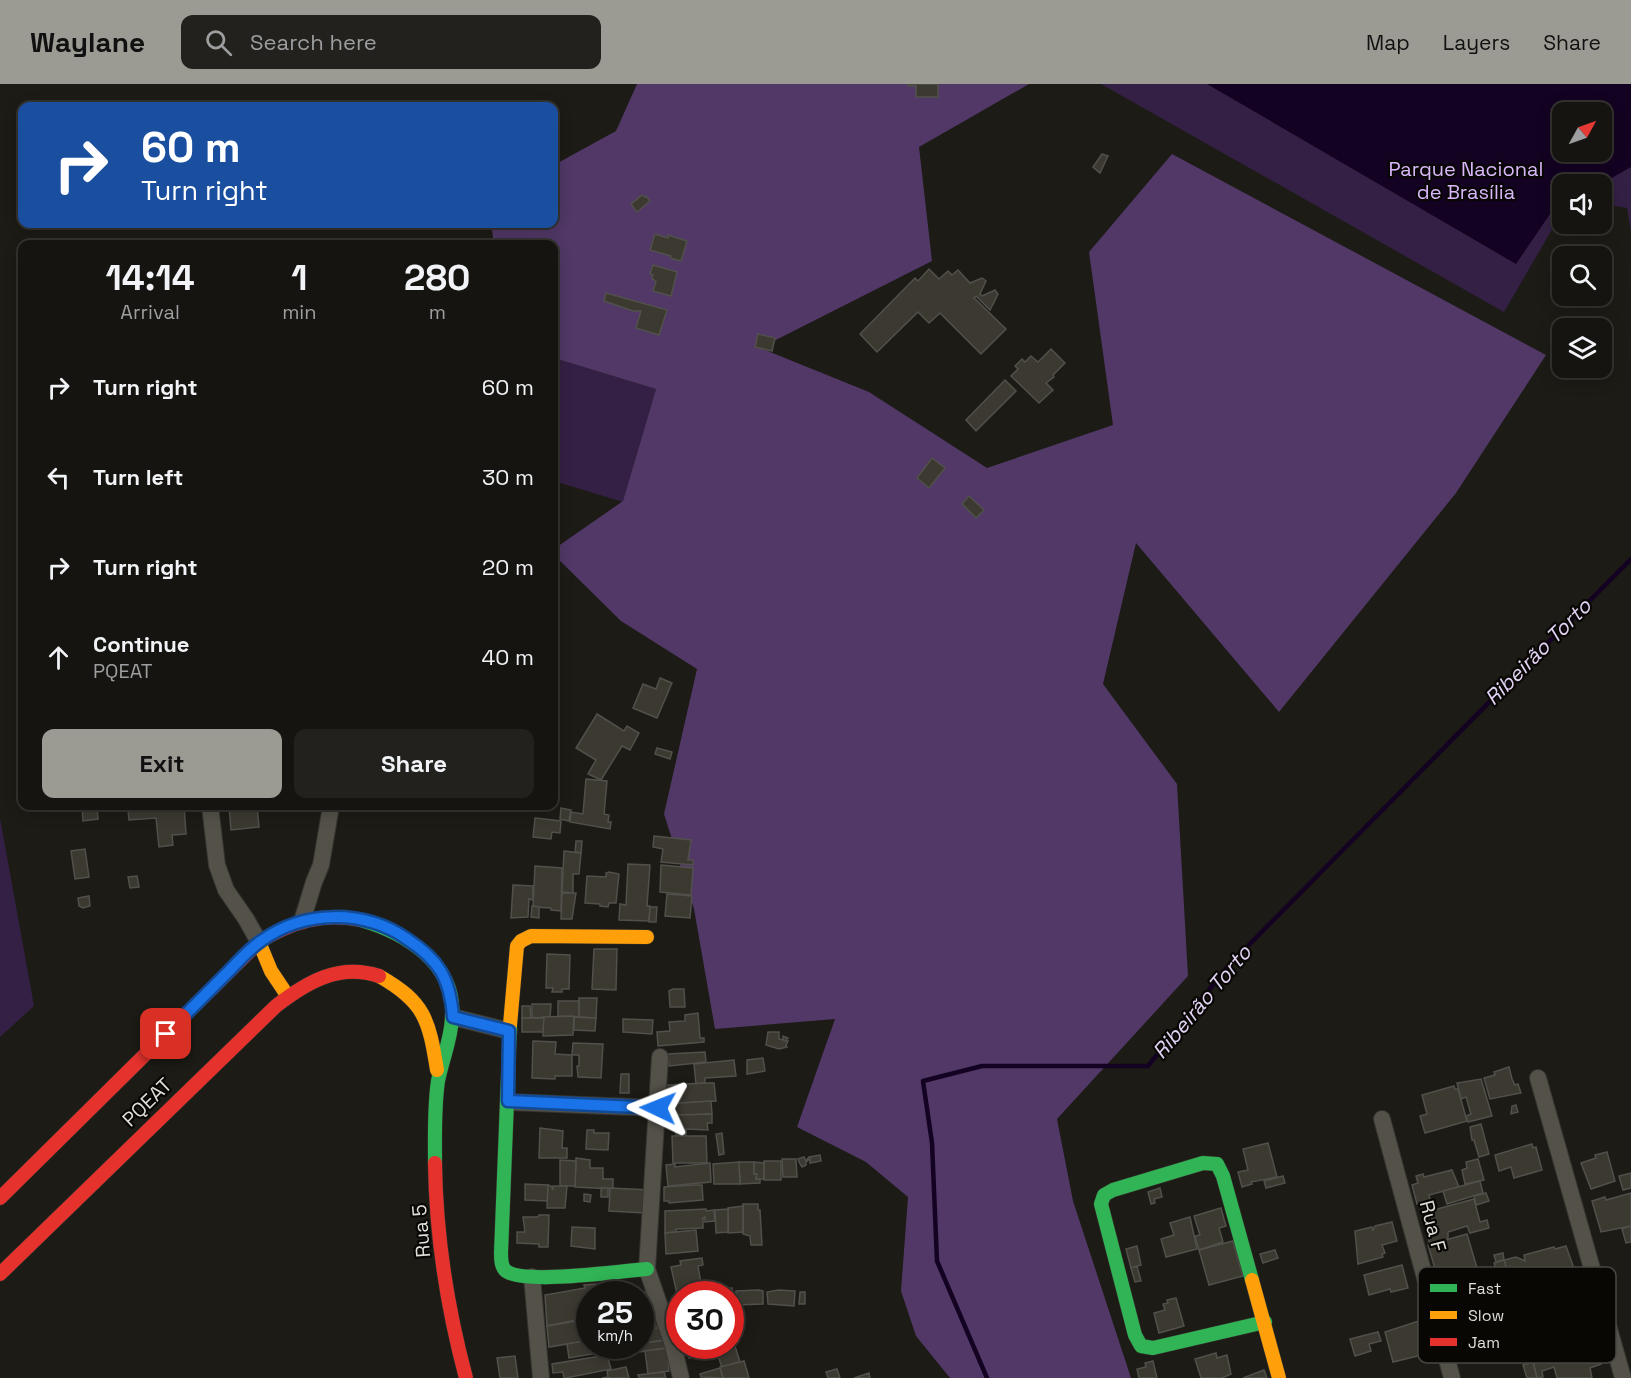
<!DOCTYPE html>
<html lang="en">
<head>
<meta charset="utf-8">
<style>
	body { margin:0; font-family:"Space Grotesk",sans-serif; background:#22211e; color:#f1f3f6; height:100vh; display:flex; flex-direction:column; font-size:22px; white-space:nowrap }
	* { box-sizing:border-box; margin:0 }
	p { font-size:20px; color:#9d9e9f }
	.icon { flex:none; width:33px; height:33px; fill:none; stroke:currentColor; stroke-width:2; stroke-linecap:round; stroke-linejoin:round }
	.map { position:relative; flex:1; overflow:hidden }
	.details { position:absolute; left:18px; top:156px; width:540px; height:570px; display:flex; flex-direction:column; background:#151410; border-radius:12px; box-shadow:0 3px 15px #0003,0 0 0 2px #343330 }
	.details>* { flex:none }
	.banner { position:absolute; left:18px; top:18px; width:540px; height:126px; border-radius:12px; box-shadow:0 3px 15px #0003,0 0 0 2px #343330; background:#1a4fa0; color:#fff; overflow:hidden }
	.needle { width:39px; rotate:50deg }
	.tools { position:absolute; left:1552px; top:18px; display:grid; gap:12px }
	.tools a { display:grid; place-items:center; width:60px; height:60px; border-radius:12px; background:#151410; box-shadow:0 3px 15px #0003,0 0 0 2px #343330; font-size:30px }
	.speed { position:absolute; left:576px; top:1197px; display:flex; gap:12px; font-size:30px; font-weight:700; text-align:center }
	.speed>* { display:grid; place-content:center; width:78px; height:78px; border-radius:50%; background:#151410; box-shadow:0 3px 15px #0003,0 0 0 2px #343330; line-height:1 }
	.speed small { font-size:15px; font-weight:400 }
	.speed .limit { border:9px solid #d22; background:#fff; color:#111 }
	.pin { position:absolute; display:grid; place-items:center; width:51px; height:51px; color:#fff; margin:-26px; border-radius:12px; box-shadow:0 3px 9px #0006 }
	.me { position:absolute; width:66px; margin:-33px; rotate:272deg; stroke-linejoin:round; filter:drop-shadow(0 0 4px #0008) }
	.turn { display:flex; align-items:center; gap:21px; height:126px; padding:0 24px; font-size:27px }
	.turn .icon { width:78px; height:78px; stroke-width:2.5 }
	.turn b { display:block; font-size:42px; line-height:51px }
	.eta { display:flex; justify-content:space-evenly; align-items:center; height:102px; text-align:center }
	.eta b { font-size:36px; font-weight:800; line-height:42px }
	.button { display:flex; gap:12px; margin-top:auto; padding:12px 24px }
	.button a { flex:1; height:69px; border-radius:12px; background:#9b9a93; color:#111; font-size:24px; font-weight:800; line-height:69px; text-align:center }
	.button a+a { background:#22211e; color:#f1f3f6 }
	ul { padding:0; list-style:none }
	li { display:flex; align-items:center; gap:18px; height:90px; padding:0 24px }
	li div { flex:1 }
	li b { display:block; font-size:22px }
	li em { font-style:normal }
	header { display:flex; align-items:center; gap:36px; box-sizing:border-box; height:84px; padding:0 30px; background:#9b9a93; color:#111 }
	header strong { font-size:28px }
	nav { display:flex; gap:33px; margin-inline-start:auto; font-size:21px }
	.search { width:420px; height:54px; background:#22211e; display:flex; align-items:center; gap:15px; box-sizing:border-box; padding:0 21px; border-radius:12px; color:#9d9e9f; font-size:22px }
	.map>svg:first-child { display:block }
</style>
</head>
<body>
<header>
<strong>Waylane</strong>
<div class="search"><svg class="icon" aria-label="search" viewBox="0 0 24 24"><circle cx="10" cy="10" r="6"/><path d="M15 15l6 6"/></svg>Search here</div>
<nav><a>Map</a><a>Layers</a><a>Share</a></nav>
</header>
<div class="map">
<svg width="1631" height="1294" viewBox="0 0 1631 1294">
	<rect width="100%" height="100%" fill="#1c1b15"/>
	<g fill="#342044" fill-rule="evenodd">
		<path d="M1101,0H1631V147L1627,124L1602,120V100H1563V137L1554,142L1504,228ZM1563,28H1602V68H1563Z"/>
		<path d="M554,274L656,305L623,418L554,397Z"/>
		<path d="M0,734L34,922L0,953Z"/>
	</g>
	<path fill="#513867" d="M637,0H1029L919,63L932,177L760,264L869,308L987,384L1113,341L1089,168L1172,70L1546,271L1456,409L1279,628L1136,459L1103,600L1177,700L1188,892L1057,1035L1073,1117L1131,1294H950L916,1252L901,1207L908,1113L866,1078L797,1043L835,935L715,945L694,825L664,730L697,585L621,537L554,471V465L623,417L656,305L554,274V160H494L491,140H554V81L616,47Z"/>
	<path fill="#140222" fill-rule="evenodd" d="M1207,0H1631V83L1601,100H1563V122L1550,130L1516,180ZM1563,28H1602V68H1563Z"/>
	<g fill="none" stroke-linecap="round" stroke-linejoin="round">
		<path stroke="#140222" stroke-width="4.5" d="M987,1294L937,1177L932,1059L923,997L982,982H1148L1229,881L1631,475"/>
	</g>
	<g fill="#3b3930" stroke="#51504b" stroke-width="1.5">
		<path d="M908,0H938V13H916V2H908Z"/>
		<path d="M1102,70L1108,72L1100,89L1093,83Z"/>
		<path d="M642,111L645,113L646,112L650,117L637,128L631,120Z"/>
		<path d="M655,150L668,154V151L687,157L681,177L670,174L671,172L650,166Z"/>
		<path d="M653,181L677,188L671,212L653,207L656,198L652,194L653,191L650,190Z"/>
		<path d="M929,185L939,195L948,187L952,191L958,186L970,199L982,194L986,197L980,210L982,212L995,206L998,210L990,226L976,212L974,214L1006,245L981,270L940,229L929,239L918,228L877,268L860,250L915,194L918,197Z"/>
		<path d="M606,209L667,226L659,251L636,244L641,227H633L604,217Z"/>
		<path d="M758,250L775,254L772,267L755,263Z"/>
		<path d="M1051,265L1065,279L1053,291L1054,293L1046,299L1053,306L1039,319L1011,292L1018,285L1015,282L1022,275L1025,278L1031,272L1038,278Z"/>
		<path d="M1005,296L1016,307L976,347L966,336Z"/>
		<path d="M932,374L945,384L929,404L917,394Z"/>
		<path d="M969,412L984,426L976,434L962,420Z"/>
		<path d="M660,594L672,599L657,634L633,624L643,600L656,605Z"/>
		<path d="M597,630L624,647L627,642L639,649L630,666L622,662L601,696L588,690L596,676L576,664Z"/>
		<path d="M657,664L672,668L670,675L655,670Z"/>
		<path d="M586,695L607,697L604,730L609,731L608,738H611L610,745L570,738L571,728L583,730Z"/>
		<path d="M82,722H97L98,735L83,737Z"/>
		<path d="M114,722H184L186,750L172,751L173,761L159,763L156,734L129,736L128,726L114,727Z"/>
		<path d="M229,722H257L259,743L231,746Z"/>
		<path d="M561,724L571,726L569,737L560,735Z"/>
		<path d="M535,734L561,737L560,749L552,748L551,755L533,753Z"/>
		<path d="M654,752L691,756L688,776H693V781L661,778L663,765L653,763Z"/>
		<path d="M576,757H582L581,769L575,768Z"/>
		<path d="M85,765L89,793L75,795L71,767Z"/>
		<path d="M564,767L581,769L579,790H573V809L562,808Z"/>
		<path d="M628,780L650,781L647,822H650L649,837L619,836L620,820L626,821Z"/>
		<path d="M661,781L693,784L691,811L660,808Z"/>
		<path d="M535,782L562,784L561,827L551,826V824L533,823Z"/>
		<path d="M609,788L619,790L616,819H609L608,823L600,822V820L585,819L587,792L606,793V789Z"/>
		<path d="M137,792L139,803L130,804L128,793Z"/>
		<path d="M513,801L533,802V816L529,815L528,833L511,834Z"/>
		<path d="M562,809H576L572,835H561Z"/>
		<path d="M667,810L692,812L690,834L665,832Z"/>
		<path d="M89,812L90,822L83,824L79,822L78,814Z"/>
		<path d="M532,822L539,823V834L531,833Z"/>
		<path d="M650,823H657L656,838H649Z"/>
		<path d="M594,865H617L616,906L592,905Z"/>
		<path d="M547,870L570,871L569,905H562V908H552L553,904H546Z"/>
		<path d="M673,905H684L685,923H670L669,907Z"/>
		<path d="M579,914H597L596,934L579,933Z"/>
		<path d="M558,917H579V933L558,932Z"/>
		<path d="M532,920H551L550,933L532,934Z"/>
		<path d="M522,922H530L531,934H522Z"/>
		<path d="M698,929L700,954H704V958L658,962L657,948L670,947L669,938L685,937V931Z"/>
		<path d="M574,932L573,951L543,952V933Z"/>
		<path d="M574,933L596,934L595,947L574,946Z"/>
		<path d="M522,934H544L543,948H522Z"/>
		<path d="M623,935L653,936L652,950L623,948Z"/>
		<path d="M768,948H779V955L783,956V952L788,954L785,957H788L786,961L787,963L779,965L766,961Z"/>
		<path d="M533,957L556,958L555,970L572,971V992H555V995L532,994Z"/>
		<path d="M573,959L603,960L601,994L578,993L577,982H579V971H572Z"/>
		<path d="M705,968L706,978L669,982L668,970Z"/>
		<path d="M763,974L765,987L747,990V976Z"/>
		<path d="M734,976L736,992L705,994V999L696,1000L694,980Z"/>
		<path d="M1509,983L1512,995L1515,1001L1518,1000L1521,1009L1490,1015L1484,994L1495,991L1494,988Z"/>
		<path d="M621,990H629V1009H620Z"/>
		<path d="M1481,995L1492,1032L1468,1038L1466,1032L1471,1030L1466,1013L1461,1015L1457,999Z"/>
		<path d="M705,999H714L716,1017L668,1020V1001Z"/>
		<path d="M1454,1002L1455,1005H1458L1467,1037L1425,1049L1420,1032L1427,1030L1422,1011Z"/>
		<path d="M711,1017L712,1030L668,1032L667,1020Z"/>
		<path d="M1516,1021L1518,1028L1511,1030L1512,1022Z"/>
		<path d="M712,1030V1039H707L708,1046L686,1045V1052H676L675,1031Z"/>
		<path d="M1481,1040L1489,1070L1479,1073L1474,1056H1472L1470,1043Z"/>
		<path d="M540,1044L563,1047L562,1064H567V1074H539Z"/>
		<path d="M587,1046H594V1049H609L608,1066L586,1065Z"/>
		<path d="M722,1049L724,1070L719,1071L716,1050Z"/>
		<path d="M672,1052H706L707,1079H673Z"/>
		<path d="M1268,1059L1277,1093L1251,1098L1252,1100L1242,1103L1238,1088L1248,1086L1243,1065Z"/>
		<path d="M1532,1060L1533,1064L1536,1063L1542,1086L1514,1094L1511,1083L1499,1087L1495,1071Z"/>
		<path d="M1607,1068L1615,1097L1591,1105L1581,1079L1596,1074L1595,1071Z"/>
		<path d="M820,1071L821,1077L810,1079V1075L806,1078V1081L802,1083L800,1080L798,1075L804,1073L806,1077L809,1073Z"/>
		<path d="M576,1074L590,1076V1084H603V1095H613V1105L575,1103Z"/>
		<path d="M782,1075H796L797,1093H783Z"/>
		<path d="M1478,1075L1484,1096L1465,1100L1462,1086L1467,1084L1466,1078Z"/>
		<path d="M560,1076L576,1077L575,1102H560Z"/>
		<rect x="764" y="1077" width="17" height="19"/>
		<path d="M739,1078H754V1090H757L756,1095H760V1099L740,1100Z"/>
		<path d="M739,1078L740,1100H714L713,1080Z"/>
		<path d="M754,1078L764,1079V1095H756L757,1090H754Z"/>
		<path d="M710,1079L711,1098L668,1102L666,1081L675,1080V1083Z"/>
		<path d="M1452,1086L1459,1103L1429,1111L1432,1124L1426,1126L1424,1118L1417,1120L1412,1101L1418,1099L1416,1092L1423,1090L1424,1093Z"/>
		<path d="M1631,1089V1104L1623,1106L1619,1092Z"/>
		<path d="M1283,1092L1285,1099L1266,1104L1264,1097Z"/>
		<path d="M1480,1097L1483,1109L1447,1120L1443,1107Z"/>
		<path d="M525,1100L548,1101V1117L525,1116Z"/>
		<path d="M548,1101L551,1102L553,1106V1102H567L565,1124H547Z"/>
		<path d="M693,1101H702L703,1116L669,1119V1117H664V1103Z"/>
		<rect x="601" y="1104" width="7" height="9"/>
		<path d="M610,1104L650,1106L645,1129L609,1127Z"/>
		<path d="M1160,1104L1162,1113L1154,1115L1155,1119L1151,1120L1148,1108Z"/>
		<path d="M1486,1109L1489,1117L1476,1121L1474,1112Z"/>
		<path d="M1631,1109V1142L1601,1148L1592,1117L1605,1113L1606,1116Z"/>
		<path d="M584,1110L591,1111L590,1118L584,1117Z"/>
		<path d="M1474,1115L1480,1138L1487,1136L1489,1144L1470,1149L1467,1142L1448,1148V1156L1430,1161L1426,1145L1434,1143L1430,1127Z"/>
		<path d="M743,1120H758V1126H760L762,1161H751L750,1152L743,1150Z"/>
		<path d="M743,1122V1148L728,1149V1124Z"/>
		<path d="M1221,1124L1226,1142L1219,1144L1223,1158L1199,1166L1195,1152L1200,1151L1194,1132Z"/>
		<path d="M706,1125V1127L714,1126L715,1137L705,1138V1133L703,1134V1144L676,1145V1148L665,1149V1127Z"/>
		<path d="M728,1125V1148L716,1149L715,1126Z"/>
		<path d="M539,1131H549L548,1163H539V1160L517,1159V1148H525L523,1133H538Z"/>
		<path d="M1190,1133L1197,1165L1166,1173L1161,1155L1174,1151L1170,1139Z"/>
		<path d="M1392,1138L1397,1157L1382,1161L1385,1169L1382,1170L1383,1173L1358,1180L1355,1147L1372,1143L1373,1146L1375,1142Z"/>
		<path d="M1631,1142V1158L1626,1159L1622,1145Z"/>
		<path d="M572,1143L595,1144V1165L571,1162Z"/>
		<path d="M696,1146L698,1167L666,1170L665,1149Z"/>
		<path d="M1467,1150L1477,1184L1438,1195L1428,1161Z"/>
		<path d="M1233,1157L1243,1192L1209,1201L1199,1166Z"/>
		<path d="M1137,1162L1141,1181L1131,1184L1126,1165Z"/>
		<path d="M1566,1162L1577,1193L1551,1200L1549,1194L1531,1199L1526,1207L1514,1210L1504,1176L1516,1173L1525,1177L1524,1171L1554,1163L1555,1165Z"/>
		<path d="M1275,1166L1278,1174L1263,1179L1260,1170Z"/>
		<path d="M1503,1169L1504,1176L1496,1178L1494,1171Z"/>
		<path d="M702,1174L703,1181L698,1182L701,1199L690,1201L691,1208L677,1210L671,1183L681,1181L680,1177Z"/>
		<path d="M1504,1176L1510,1197L1500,1200L1494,1179Z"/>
		<path d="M1402,1181L1408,1204L1391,1208L1390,1205L1369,1211L1364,1191Z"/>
		<path d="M1137,1182L1141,1197L1135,1198L1131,1184Z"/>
		<path d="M596,1200L597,1210H590V1233L547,1242L545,1211L585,1204L584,1201Z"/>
		<path d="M619,1200H626V1206L646,1208L648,1225L640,1224V1210H619Z"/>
		<path d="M732,1204L733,1218H730V1210H719V1205Z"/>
		<rect x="705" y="1205" width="14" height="5"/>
		<path d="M759,1206L763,1207V1220L736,1221V1207Z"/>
		<path d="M778,1206L795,1207L794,1222L768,1220L767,1208Z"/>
		<path d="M800,1208H805V1220H799Z"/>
		<path d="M1176,1214L1184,1242L1159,1249L1154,1229L1165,1226L1163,1220L1168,1219L1167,1216Z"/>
		<path d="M656,1225L665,1242L640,1247V1229Z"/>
		<path d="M590,1235V1256L549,1263L547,1242Z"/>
		<path d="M1422,1236L1430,1269L1393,1278L1385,1248Z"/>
		<path d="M663,1243L665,1256L641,1259L640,1247Z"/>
		<path d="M1378,1248L1381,1257L1369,1260L1371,1267L1355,1272L1350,1255Z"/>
		<path d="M590,1256V1262H597L598,1269L569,1274L567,1260Z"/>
		<path d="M666,1256L667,1264L640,1268V1260Z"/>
		<path d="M688,1262H713L714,1267L689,1274Z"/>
		<path d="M735,1262L740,1278L722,1284L717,1268Z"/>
		<path d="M1596,1263L1601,1280L1590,1284L1592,1294H1557L1554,1283L1542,1287L1543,1293L1537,1294L1533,1278Z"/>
		<path d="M667,1264L669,1287L648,1290L645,1267Z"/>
		<path d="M1216,1269L1217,1274L1227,1271L1231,1290L1222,1294H1201L1195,1275Z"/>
		<path d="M607,1271L611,1285L566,1294H564L563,1288L553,1289L552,1280Z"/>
		<path d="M515,1272L518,1294H500L497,1274Z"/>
		<path d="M744,1277L749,1294H723L720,1283Z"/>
		<path d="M1153,1277L1157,1294H1139L1137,1285L1146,1283L1145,1279Z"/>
		<path d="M1533,1278L1537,1294H1527L1523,1281Z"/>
		<path d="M626,1283L629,1294H602L608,1293L607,1287Z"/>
		<path d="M720,1284L723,1294L701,1293L700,1290Z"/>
		<path d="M837,1285L840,1294H828L826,1288Z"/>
		<path d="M1264,1286L1267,1294H1243Z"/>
		<path d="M664,1288L666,1294H639L638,1291Z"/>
		<path d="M869,1289L870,1294H854Z"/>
	</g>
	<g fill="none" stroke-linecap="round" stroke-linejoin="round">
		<g stroke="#363531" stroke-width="18">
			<g id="street">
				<path d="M210,722L217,781L222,795L226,806L246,835L259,858"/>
				<path d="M302,837L314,798L321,781L331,722"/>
				<path d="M453,933L509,947"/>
				<path d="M660,973L647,1185L673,1261L681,1294"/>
				<path d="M1538,994L1623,1294"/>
				<path d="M508,1018L658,1024"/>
				<path d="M1382,1035L1452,1294"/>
				<path d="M532,1193L541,1294"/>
			</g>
		</g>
		<g stroke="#363531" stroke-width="15">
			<g id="fast">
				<path d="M361,836C406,849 457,880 452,934C451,956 442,976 438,997C434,1024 435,1052 435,1079"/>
				<path d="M510,941L501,1169C501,1175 501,1183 506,1187C524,1201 621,1187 647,1185"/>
				<path d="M1252,1196L1223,1092L1217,1080L1203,1079L1113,1106L1104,1111L1101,1120L1135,1251L1141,1262L1153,1264L1265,1238"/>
			</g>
		</g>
		<g stroke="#363531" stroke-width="15">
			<g id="slow">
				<path d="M259,858L271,887L287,911"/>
				<path d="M379,892C425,918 429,936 437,986"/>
				<path d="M510,941L517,862L521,857L531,852L647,853"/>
				<path d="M1252,1196L1279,1294"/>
			</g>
		</g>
		<g stroke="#363531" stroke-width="15">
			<g id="jam">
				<path d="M435,1079C436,1153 447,1223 466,1294"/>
				<path d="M0,1114L259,858C291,838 323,828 361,836"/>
				<path d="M0,1190L276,922C307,898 339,879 379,892"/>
			</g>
		</g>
		<use href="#street" stroke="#535148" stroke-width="16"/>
		<use href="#fast" stroke="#30b455" stroke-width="14"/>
		<use href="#slow" stroke="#ff9f0a" stroke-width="14"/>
		<use href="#jam" stroke="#e5322d" stroke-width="14"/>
	</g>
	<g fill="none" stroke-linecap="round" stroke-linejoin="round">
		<g stroke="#114b97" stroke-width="15">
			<path id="route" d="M166,950C187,929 207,909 228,888C238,878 249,865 261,857C304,826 363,825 407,855C439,876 450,894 453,933L509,947L508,1017L658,1024"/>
		</g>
		<use href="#route" stroke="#1a73e8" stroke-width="10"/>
	</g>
	<g text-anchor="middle" stroke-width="4.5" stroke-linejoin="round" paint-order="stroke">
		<g font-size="20" fill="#d9b7fb" stroke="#080704">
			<text x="1466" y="92">Parque Nacional<tspan x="1466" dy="23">de Brasília</tspan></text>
		</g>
		<g font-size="20" fill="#dfded7" stroke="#080704">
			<text transform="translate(147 1018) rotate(-44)" y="7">PQEAT</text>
			<text transform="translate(1433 1142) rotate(75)" y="7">Rua F</text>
			<text transform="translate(421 1147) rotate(-95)" y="7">Rua 5</text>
		</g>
		<g font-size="21" font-style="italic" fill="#e2d2f4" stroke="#080704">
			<text transform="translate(1538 568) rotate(-45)" y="7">Ribeirão Torto</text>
			<text transform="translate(1202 918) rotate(-50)" y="7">Ribeirão Torto</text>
		</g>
	</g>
	<rect x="1418" y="1183" width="198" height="96" rx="9" fill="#080704" stroke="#484843" stroke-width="1.5"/>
	<rect x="1430" y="1200" width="27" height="8" fill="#30b455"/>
	<rect x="1430" y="1227" width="27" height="8" fill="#ff9f0a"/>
	<rect x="1430" y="1254" width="27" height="8" fill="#e5322d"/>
	<g font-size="16" fill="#dfded7">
		<text x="1468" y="1210">Fast</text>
		<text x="1468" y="1237">Slow</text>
		<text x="1468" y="1264">Jam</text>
	</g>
</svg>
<div class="tools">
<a><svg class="needle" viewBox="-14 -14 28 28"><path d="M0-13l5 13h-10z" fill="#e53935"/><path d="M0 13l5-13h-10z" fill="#9d9e9f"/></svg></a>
<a><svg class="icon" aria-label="sound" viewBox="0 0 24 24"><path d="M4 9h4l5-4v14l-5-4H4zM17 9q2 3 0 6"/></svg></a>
<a><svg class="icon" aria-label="search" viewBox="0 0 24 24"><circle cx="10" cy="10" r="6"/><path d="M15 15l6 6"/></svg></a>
<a><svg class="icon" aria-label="layers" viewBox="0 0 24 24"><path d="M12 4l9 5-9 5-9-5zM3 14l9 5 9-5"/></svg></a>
</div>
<div class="speed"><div>25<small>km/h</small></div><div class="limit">30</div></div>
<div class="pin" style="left:166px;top:950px;background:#d93025"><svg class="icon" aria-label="arrive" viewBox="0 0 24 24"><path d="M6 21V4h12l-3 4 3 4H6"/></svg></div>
<svg class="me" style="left:658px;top:1024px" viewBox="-20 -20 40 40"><path d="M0-17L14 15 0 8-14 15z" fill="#1a73e8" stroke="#fff" stroke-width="4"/></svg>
<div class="banner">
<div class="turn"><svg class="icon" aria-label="right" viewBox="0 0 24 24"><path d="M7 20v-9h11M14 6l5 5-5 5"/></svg><div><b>60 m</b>Turn right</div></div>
</div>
<section class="details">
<div class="eta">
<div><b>14:14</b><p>Arrival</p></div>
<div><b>1</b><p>min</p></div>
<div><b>280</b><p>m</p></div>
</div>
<ul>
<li><svg class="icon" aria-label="right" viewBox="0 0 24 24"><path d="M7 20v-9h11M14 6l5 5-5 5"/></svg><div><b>Turn right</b></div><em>60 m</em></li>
<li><svg class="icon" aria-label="left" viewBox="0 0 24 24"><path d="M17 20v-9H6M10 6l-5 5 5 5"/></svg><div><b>Turn left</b></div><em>30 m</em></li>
<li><svg class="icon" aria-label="right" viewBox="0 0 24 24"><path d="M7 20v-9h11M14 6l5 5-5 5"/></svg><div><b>Turn right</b></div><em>20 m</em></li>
<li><svg class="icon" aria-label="ahead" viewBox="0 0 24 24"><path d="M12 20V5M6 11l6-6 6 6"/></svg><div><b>Continue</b><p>PQEAT</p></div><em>40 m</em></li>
</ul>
<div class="button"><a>Exit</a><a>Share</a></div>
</section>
</div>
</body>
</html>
